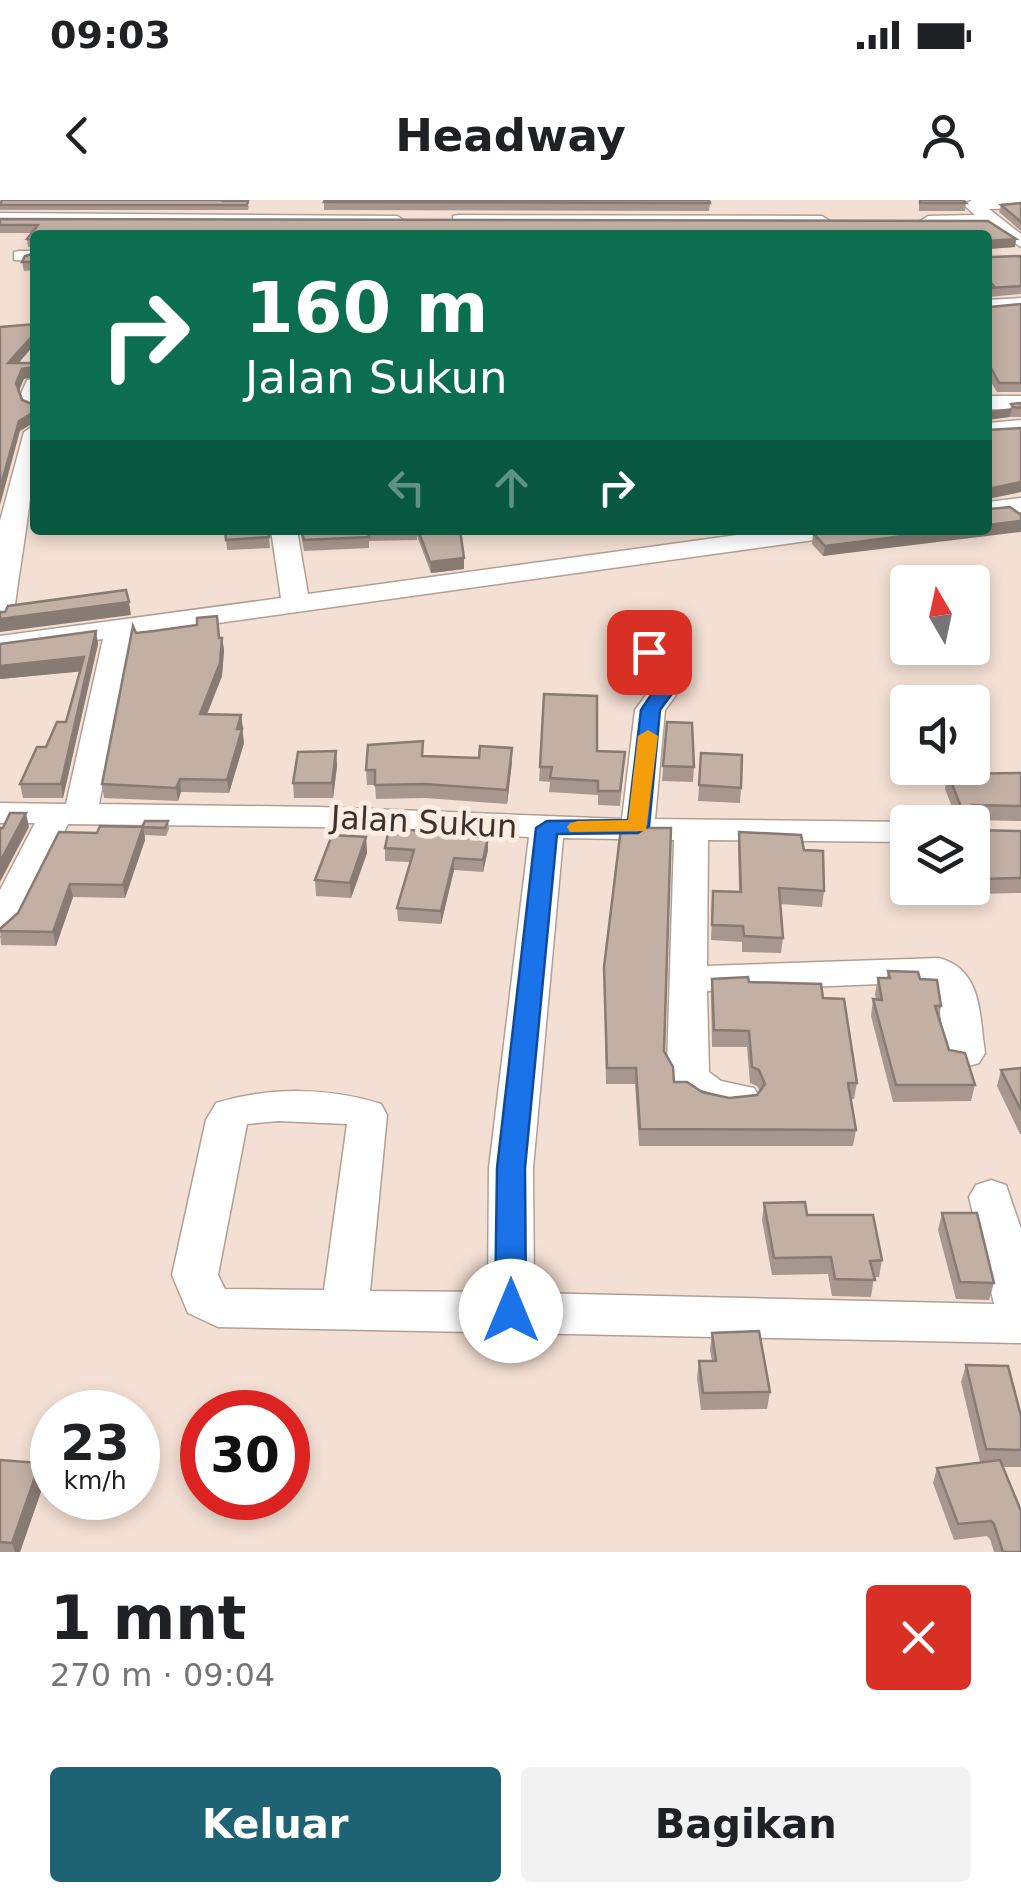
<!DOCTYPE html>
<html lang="id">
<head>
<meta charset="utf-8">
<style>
	body { margin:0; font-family:"DejaVu Sans",sans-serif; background:#f2f2f2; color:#202124; height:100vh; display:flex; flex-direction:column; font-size:38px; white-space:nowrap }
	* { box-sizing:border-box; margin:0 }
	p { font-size:32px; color:#757577 }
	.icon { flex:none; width:55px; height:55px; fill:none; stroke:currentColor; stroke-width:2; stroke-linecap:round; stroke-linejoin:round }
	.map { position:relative; height:1352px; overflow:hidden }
	.drawer { display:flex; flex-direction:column; background:#fff; flex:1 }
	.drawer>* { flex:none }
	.hud { position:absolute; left:30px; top:30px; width:962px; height:305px; border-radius:10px; box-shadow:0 5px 15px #0003; background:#0b6e4f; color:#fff; overflow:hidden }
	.needle { width:65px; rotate:351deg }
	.fabs { position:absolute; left:890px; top:365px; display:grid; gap:20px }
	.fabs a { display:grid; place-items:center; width:100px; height:100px; border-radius:10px; background:#fff; box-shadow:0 5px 15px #0003; font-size:50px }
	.speed { position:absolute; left:30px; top:1190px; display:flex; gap:20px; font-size:50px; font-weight:700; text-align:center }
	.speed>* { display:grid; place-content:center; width:130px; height:130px; border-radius:50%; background:#fff; box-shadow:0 5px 15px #0003; line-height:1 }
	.speed small { font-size:25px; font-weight:400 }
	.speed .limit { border:15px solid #d22; background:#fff; color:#111 }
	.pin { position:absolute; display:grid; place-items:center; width:85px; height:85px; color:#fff; margin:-42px; border-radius:20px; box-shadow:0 5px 15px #0006 }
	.me { position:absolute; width:110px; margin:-55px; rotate:0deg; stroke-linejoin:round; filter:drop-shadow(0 0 8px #0008) }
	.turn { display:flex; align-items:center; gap:35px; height:210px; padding:0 50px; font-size:45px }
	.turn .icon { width:130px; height:130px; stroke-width:2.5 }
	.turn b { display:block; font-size:70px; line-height:85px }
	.lanes { display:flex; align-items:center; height:95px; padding:0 50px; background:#0003; justify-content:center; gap:50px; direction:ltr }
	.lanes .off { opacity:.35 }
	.round { display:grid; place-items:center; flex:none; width:105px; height:105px; border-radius:10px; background:#f2f2f2 }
	.overview { display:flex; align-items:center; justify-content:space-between; height:170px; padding:0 50px }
	h1 { font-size:60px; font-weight:700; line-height:75px }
	.action { display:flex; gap:20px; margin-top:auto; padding:20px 50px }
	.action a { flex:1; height:115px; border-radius:10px; background:#1d6374; color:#fff; font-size:40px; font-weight:700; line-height:115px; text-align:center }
	.action a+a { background:#f2f2f2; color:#202124 }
	.status { display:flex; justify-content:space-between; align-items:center; height:70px; padding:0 50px; background:#fff; direction:ltr }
	.status svg { height:28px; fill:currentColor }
	header { display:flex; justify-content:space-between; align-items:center; height:130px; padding:0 50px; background:#fff; font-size:45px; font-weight:700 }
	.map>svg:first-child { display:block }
</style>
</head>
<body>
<div class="status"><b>09:03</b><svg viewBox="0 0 49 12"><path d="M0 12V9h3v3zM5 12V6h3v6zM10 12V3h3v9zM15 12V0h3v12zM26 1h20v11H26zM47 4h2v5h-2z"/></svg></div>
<header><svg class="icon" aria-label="back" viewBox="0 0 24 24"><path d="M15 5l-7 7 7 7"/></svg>Headway<svg class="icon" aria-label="person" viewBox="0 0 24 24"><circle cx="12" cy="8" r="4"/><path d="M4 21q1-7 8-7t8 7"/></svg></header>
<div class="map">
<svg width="1021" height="1352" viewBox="0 0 1021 1352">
	<rect width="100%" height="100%" fill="#f3dfd3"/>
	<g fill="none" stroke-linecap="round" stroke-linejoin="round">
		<g stroke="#b29f94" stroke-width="3">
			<g id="minor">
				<path d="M972,0H1021V8L989,9L1021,34V47L988,25L928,26L920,21L928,16L975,15L964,5Z"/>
				<path d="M0,13L397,16L405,21L397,26L0,23Z"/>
				<path d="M459,15L822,16L830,21L822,26L453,24V16Z"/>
				<path d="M20,51H35V61L14,60V52Z"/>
				<path d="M1021,98V110L988,112V100Z"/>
				<path d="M35,179V210L27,208L21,194L27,180Z"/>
				<path d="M988,196H1021V210L988,209Z"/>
				<path d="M1021,220V234L988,237V223Z"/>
				<path d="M35,225C35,288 22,349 14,412L0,420V321L24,232Z"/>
				<path d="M1021,298V312L988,316V302Z"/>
				<path d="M271,330H297L308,394L773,330H841L828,338L132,435L99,604L319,607L622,619L635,510L646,495L636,457L617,441L621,435C660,425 668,467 676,495L665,510L655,619L911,622H908V642L708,640L707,766L939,758C983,770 979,815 985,853L979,863L965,867L951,863L945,853L937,788L930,782L707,791L709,872L721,881L754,888L760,898L754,908C718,919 681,901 667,867L674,640L563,638L533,968L534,1093L994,1104L969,997L976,985L991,980L1006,985L1021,1029V1143L218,1127L188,1113L172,1075L206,920L216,903C269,887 328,887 381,904L387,915L370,1091L488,1092L489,968L529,637L319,627L68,624L18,725L13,733L0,736V690L35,623H0V603L66,604L103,439L0,454V436L281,398ZM278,921L347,924L324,1090L225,1089L218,1075L247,924Z"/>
			</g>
		</g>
		<use href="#minor" fill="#fff" fill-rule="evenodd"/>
	</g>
	<g fill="#a8978e">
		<path d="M2,0H229L228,1L249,6L248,10H0V2Z"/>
		<path d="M919,0H964L966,3L965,11H919Z"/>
		<path d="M324,2L710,3L709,11L324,10Z"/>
		<path d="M1021,3V31L999,12L1001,5Z"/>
		<path d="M0,19L988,21L1016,39L1015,47L988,49V35H35V48L28,47L27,39L32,33H0Z"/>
		<path d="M35,53V70L24,71L22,62Z"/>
		<path d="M988,56L990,57L1021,56V94L988,97Z"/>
		<path d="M988,98L990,107L1021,104V192H997L988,177Z"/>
		<path d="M1021,203V217H1010L1011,204Z"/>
		<path d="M91,330H122L91,332Z"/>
		<path d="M225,330H268L270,348L227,350Z"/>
		<path d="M300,330H460L464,369L431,373L417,336V340L369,341V348L304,351Z"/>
		<path d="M988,330L823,356L812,344L813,333Z"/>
		<path d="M96,431L98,444L63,598H23L20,584L66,522L80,471L0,479V444Z"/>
		<path d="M136,433L222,438L224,450L222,476L207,515H241L244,543L229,593L181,592L178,601L104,598L102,584Z"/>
		<path d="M667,522L694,567L693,582L662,581Z"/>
		<path d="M336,551L337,566L333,598H294L293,583Z"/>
		<path d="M597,551L625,552L620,606L598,605V595L549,592L550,582L539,581L540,567Z"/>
		<path d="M701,553L741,588L740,603L698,601Z"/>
		<path d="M423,556L512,562L507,604L425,598L376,599L375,585H367L366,570Z"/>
		<path d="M1021,573V621L972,620V622H958L945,589L948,574Z"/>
		<path d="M168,621L169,629L166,636L145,635V640L125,698L73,697L56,746L1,745L0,729L18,713L97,633L142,627Z"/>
		<path d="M972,630L1021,631V693L974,694L972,688Z"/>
		<path d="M739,632L804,650L824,691L822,707L780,704L783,738L781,753L742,752V742L711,740L713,691L739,692L738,647Z"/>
		<path d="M366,637L367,653L351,698L316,696L315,680Z"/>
		<path d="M385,648L488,650L483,672L454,670L441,724L398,721L397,708L410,662L385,661Z"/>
		<path d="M604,767L664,851L674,882L729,898L757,895L760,891L757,886L750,883L747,847H712L711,795L712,779L749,782L823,798L857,883L854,899H851L856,930L853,946H639L635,884H606Z"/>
		<path d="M888,771L920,779L941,806L939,816L949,850L975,885L971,901L893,902L871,816L873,799H876L875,794L878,778H887Z"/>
		<path d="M1021,868V934H1020L997,886L1001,870Z"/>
		<path d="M764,1003L807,1015L882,1060L879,1077H874L871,1097L832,1096L828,1074L772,1075L762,1020Z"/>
		<path d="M942,1013L994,1083L989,1100L956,1099L938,1030Z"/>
		<path d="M712,1133L770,1192L767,1209L701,1210L697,1178L699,1161H712L710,1150Z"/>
		<path d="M966,1165L1021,1216V1267H1003L1021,1352H994L990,1339L987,1336L954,1340L933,1283L937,1268L980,1262L961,1182Z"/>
		<path d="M0,1260L45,1280L20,1352H0Z"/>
	</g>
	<g fill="#887b74">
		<path d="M1016,39L1015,47L988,49V41Z"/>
		<path d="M35,133V144L10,173L8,163Z"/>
		<path d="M35,167V177L24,179L18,193L16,183L22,169Z"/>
		<path d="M1012,208L1010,217L988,220V211Z"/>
		<path d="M34,212L35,222L20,231L0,305V288L19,221Z"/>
		<path d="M1021,282V292L988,299V289Z"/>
		<path d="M1021,321V332L823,356L825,346L950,330H988V325Z"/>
		<path d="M464,358V369L431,373L430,362Z"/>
		<path d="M129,402L131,415L0,432V419Z"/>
		<path d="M96,431L98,444L63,598L61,584Z"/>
		<path d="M222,438L224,450L222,476L201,528L200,514Z"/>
		<path d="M84,457L86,471L0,479V466Z"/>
		<path d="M241,515L243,528L241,534L242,529L244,543L229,593L227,580Z"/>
		<path d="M512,548V562L507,604V590Z"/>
		<path d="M336,551L337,566L333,598L332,583Z"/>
		<path d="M180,579L181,592L178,601L176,588Z"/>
		<path d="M26,613L29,627L0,682V662Z"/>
		<path d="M143,627L145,640L125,698L123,685Z"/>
		<path d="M366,637L367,653L351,698L350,683Z"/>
		<path d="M488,637V650L483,672V660Z"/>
		<path d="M454,658V670L441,724V711Z"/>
		<path d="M70,684L73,697L56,746L53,732Z"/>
		<path d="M40,1263L45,1280L20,1352H15L12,1343Z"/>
	</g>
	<g fill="#c3b0a5" stroke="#887b74" stroke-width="2.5">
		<path d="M2,0H225L224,1H248L247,5H0Z"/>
		<path d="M325,0H709L710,3L324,2Z"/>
		<path d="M920,0H963L966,3H920Z"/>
		<path d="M1021,3V22L1001,5Z"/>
		<path d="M0,19L988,21L1016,39L988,41V35H35V40L27,39L38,25H0Z"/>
		<path d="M35,53V62H22L25,56Z"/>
		<path d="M988,56L990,57L1021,56V86L989,88L988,89V86H994L988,80Z"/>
		<path d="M988,98L990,107L1021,104V183H999L991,168H988Z"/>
		<path d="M35,124V133L8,163H35V167L22,169L16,183L22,200L32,204L35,202V213L34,212L19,221L0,288V127Z"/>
		<path d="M1021,203V208L1013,207L1011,204Z"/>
		<path d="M1021,228V282L988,289V230Z"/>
		<path d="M988,307L990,309L1010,307L1021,315V321L988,325Z"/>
		<path d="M225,330H268L269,337L226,340Z"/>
		<path d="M301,330H390L368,331L369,337L304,340Z"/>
		<path d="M418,330H460L464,358L430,362Z"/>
		<path d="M950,330L825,346L813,333L832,330Z"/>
		<path d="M126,390L129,402L0,419V412H5L8,406Z"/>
		<path d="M217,416L219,438H222L220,463L200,514L241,515L237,529H242L227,580L180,579L176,588L102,584L133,426L136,433L154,431L197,425V418Z"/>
		<path d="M96,431L61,584H20L37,547H46L57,522H66L84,457L0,466V444Z"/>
		<path d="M544,494L597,496V551L625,552L620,591H598V581L550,578L552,567H540Z"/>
		<path d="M667,522L692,523L694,567L663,566Z"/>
		<path d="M423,541L422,556L479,558L480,546L512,548L507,590L425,584L375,585V570H366L368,545Z"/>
		<path d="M336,551L332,583H293L298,552Z"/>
		<path d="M701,553L742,555L741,588L699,585Z"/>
		<path d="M1021,573V606L972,605V622H967L948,574Z"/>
		<path d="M10,613H26L0,662V628H3Z"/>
		<path d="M145,621H168L165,628L142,627Z"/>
		<path d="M100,626L143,627L123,685L70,684L53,732L0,731V729L18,713L59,632L97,633Z"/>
		<path d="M389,628L488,637L483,660L454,658L441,711L397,708L414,650L385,648Z"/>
		<path d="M621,628H671L664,851L673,867L674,882H687L702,892L729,898L757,895L765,884L759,870L752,867L749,831L714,830L712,779L748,777L749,782L821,784L823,798L844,799L857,883H848L856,930L640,929L636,868H607L604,767Z"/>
		<path d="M972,630L1021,631V678L978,679L972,666V652H977Z"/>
		<path d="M739,632L801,635L804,650L823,651L824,691L779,688L783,738L744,736L743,726L712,725L713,691L741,692Z"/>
		<path d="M332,635L366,637L350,683L315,680Z"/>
		<path d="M888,771L918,772L920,779L937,780L941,806H935L949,850L965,853L975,885H896L873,799L882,800L878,778H890Z"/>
		<path d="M1021,868V910L1001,870Z"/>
		<path d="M805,1002L807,1015H873L882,1060L870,1061L875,1080L835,1079L831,1057L774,1058L764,1003Z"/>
		<path d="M942,1013H977L994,1083L960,1082Z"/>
		<path d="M759,1131L770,1192L703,1193L699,1161H716L712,1133Z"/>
		<path d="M966,1165L1008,1166L1021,1216V1250L986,1249Z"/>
		<path d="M0,1260L40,1263L12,1343L0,1342Z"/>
		<path d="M1000,1260L1021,1311V1352H1003L994,1324L991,1321L958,1324L937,1268Z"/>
	</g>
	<path fill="#1a73e8" stroke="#114b97" stroke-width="2.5" d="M649,447L658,452L671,495L660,510L649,626L638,633L557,634L525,968L526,1111L522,1120L511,1123L500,1120L495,1111L497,968L536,628L547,621L628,620L641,510L651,495L639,452Z"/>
	<path fill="#f59e0b" d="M648,530L658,536L646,631L570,632L567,627L570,623L578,621L628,620L638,536Z"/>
	<g text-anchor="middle" stroke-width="10" stroke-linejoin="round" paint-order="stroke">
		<g font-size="32" fill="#3b332f" stroke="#fdede3">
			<text transform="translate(424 622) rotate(3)" y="11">Jalan Sukun</text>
		</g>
	</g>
</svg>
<div class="fabs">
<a><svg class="needle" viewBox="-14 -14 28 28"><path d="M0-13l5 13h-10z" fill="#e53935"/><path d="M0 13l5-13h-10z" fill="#757577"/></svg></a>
<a><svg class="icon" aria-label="sound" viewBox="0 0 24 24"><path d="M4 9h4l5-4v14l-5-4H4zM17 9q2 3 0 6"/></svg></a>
<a><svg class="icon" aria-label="layers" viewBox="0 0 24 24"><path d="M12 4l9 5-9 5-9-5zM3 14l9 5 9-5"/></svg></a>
</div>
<div class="speed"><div>23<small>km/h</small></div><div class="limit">30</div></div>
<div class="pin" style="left:649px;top:452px;background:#d93025"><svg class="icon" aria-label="arrive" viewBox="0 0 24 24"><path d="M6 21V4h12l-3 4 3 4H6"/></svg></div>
<svg class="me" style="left:511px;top:1111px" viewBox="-20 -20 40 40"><circle r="19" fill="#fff"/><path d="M0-13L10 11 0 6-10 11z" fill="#1a73e8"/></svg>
<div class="hud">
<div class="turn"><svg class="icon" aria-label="right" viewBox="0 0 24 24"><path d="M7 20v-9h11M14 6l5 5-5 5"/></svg><div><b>160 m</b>Jalan Sukun</div></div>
<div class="lanes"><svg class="icon off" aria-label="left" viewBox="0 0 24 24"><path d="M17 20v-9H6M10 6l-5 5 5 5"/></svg><svg class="icon off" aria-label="ahead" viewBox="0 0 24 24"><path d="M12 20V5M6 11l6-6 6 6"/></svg><svg class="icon" aria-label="right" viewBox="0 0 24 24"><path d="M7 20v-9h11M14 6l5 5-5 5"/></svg></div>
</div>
</div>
<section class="drawer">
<div class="overview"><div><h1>1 mnt</h1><p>270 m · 09:04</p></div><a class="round" style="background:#d93025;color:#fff"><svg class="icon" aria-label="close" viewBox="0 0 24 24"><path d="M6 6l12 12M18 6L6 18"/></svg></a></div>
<div class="action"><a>Keluar</a><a>Bagikan</a></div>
</section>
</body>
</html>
